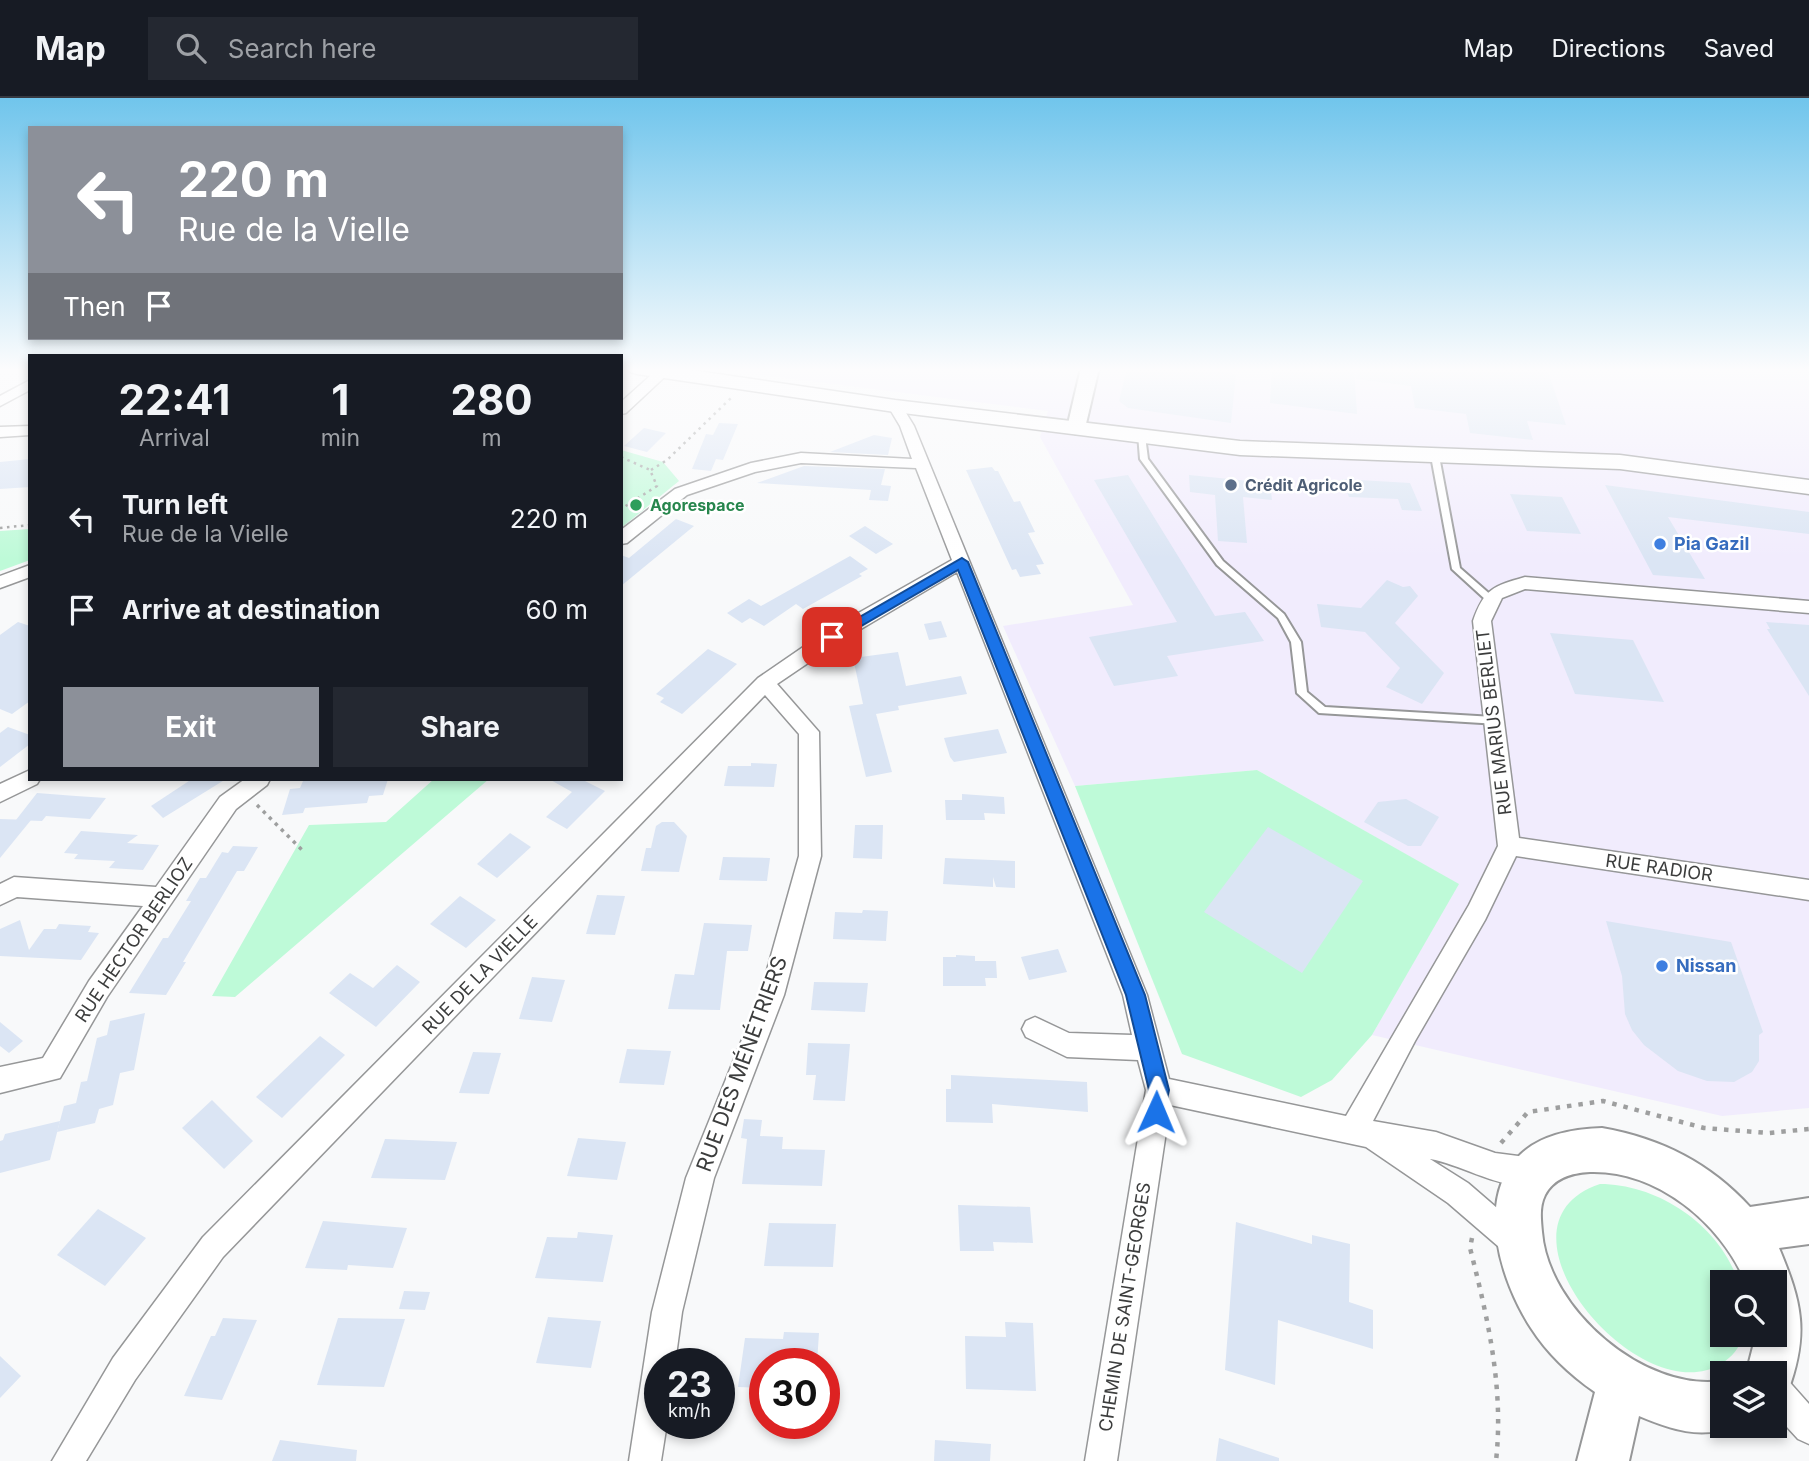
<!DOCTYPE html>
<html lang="en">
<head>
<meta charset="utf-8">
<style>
	body { margin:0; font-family:Inter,sans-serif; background:#242831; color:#f1f3f6; height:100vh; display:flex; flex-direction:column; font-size:26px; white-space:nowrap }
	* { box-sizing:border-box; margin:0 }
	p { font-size:23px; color:#9ea1a6 }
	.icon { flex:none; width:38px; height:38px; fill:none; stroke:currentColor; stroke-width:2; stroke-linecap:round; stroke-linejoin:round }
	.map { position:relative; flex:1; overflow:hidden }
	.drawer { position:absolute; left:28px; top:256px; width:595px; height:427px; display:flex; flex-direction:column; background:#171b24; border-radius:0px; box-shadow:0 4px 10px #0003 }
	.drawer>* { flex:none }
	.banner { position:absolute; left:28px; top:28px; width:595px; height:214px; border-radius:0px; box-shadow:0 4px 10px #0003; background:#8c9099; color:#fff; overflow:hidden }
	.tools { position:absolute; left:1710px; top:1172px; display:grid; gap:14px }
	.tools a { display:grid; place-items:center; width:77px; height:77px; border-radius:0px; background:#171b24; box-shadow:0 4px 10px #0003; font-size:35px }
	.speed { position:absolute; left:644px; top:1250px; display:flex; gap:14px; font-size:35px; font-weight:700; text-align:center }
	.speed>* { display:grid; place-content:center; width:91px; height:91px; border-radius:50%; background:#171b24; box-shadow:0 4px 10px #0003; line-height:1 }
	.speed small { font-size:18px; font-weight:400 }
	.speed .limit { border:10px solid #d22; background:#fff; color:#111 }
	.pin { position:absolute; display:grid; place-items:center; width:60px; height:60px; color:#fff; margin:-30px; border-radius:14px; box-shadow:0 4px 10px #0006 }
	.me { position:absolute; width:77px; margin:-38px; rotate:1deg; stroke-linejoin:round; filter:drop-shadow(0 0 5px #0008) }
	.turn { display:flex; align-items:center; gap:24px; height:147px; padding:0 35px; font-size:32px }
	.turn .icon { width:91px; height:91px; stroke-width:2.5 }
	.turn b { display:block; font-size:49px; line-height:60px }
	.then { display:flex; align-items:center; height:66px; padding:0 35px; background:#0003; gap:14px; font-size:26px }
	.eta { display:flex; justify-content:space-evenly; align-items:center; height:119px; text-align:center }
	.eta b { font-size:42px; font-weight:700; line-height:49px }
	.button { display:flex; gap:14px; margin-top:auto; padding:14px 35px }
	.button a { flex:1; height:80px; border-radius:0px; background:#8c9099; color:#fff; font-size:28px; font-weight:700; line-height:80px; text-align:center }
	.button a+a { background:#242831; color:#f1f3f6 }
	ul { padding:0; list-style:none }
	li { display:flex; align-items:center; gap:21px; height:91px; padding:0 35px }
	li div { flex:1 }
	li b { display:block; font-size:26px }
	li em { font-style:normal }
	header { display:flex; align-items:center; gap:42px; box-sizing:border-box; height:98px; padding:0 35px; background:#171b24; border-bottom:2px solid #363941 }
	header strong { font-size:33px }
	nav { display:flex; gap:38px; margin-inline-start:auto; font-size:24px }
	.search { width:490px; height:63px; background:#242831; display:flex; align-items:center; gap:18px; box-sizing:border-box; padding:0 24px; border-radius:0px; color:#9ea1a6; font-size:26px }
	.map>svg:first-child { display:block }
</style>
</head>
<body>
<header>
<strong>Map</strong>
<div class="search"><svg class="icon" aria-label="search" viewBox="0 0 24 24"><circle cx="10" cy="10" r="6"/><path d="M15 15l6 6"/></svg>Search here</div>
<nav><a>Map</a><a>Directions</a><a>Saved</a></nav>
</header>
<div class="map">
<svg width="1809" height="1363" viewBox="0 0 1809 1363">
	<rect width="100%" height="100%" fill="#f8f9fa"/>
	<path fill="#f1ecfd" d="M707,270H1809V1010L1722,1018L1372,937L1458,786L1257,672L1075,688L1003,528L1133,507L1040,339L1048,313Z"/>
	<g fill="#befad8">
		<path d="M621,352L663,364L679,383L621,430Z"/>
		<path d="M30,431V462L0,473V433Z"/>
		<path d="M1257,672L1459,786L1372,937L1332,982L1301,999L1182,956L1075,688Z"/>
		<path d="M434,681H489L235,899L212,898L309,727L386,724Z"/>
		<path d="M1600,1086C1658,1086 1720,1127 1739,1185H1722V1237H1743C1740,1250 1732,1259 1721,1266C1639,1316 1479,1126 1600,1086Z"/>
	</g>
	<g fill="#dbe5f4">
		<path d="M1127,270H1192L1236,276L1231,325L1128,310L1119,303Z"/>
		<path d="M1272,270H1354L1357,316L1270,305Z"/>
		<path d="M1357,270H1547L1566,327L1527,323L1533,342L1470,335L1466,316L1415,310L1411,288L1356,281Z"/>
		<path d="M719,325L738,326L723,362L716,361L711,373L692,371L706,336L713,337Z"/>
		<path d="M644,330L666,335L647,354L624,348Z"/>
		<path d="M874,337L892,340L888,357L830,354Z"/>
		<path d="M30,361V389L0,391V364Z"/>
		<path d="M804,368L885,371L881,387L891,388L888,403L869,402L871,392L757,385Z"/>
		<path d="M992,369L995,373H998L1014,404L1020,403L1035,434L1028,435L1044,466L1036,467L1041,476L1020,479L1016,471L1012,472L966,372Z"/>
		<path d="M1128,377L1215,518L1245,514L1264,543L1167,558L1178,578L1114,588L1089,539L1177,524L1094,382Z"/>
		<path d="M1189,377L1270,385L1272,402L1243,399L1247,445L1218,443L1215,397L1190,394Z"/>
		<path d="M1342,381L1410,385L1422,413L1402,412L1398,401L1349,399Z"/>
		<path d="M1605,387L1809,414V436L1668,419L1705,481L1653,477Z"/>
		<path d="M1510,396L1562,399L1581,436L1527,433Z"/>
		<path d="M676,421L694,428L621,488V457L629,460Z"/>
		<path d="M865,428L893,446L876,456L849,438Z"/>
		<path d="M850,458L868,471L859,476L862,478L803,511L796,506L764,528L750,520L742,525L727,515L749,501L761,508Z"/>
		<path d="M1387,482L1403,489L1410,488L1418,498L1395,525L1444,575L1422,606L1386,589L1400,570L1365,534L1321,529L1317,506L1361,510Z"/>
		<path d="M941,523L947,539L929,542L924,526Z"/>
		<path d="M18,524L30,528V603L12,616L0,611V537Z"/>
		<path d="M1766,524L1809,527V598L1767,531H1770Z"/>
		<path d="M1550,535L1633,542L1664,604L1575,596Z"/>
		<path d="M708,551L737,566L682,616L660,604L664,600L656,596Z"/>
		<path d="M898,554L906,588L961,578L967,596L898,608L899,612L876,616L892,674L866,679L849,608L863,606L853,560Z"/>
		<path d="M8,629L30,637V646L0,669V635Z"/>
		<path d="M998,631L1007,655L954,664L950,659L944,640Z"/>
		<path d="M751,665L777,666L774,689L724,688L728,668H751Z"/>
		<path d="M192,681H226L163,720L151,708Z"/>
		<path d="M388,681L383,697L369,698L367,705L305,710L303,715L282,717L290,691L300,690L303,683Z"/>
		<path d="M549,681H581L605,693L567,731L546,719L572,694Z"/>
		<path d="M37,695L76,698L106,700L90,721L46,718L42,723L16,722Z"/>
		<path d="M962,696L1004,699L1005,716L984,715L985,722H946L945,702H962Z"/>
		<path d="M1406,701L1439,719L1421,748H1408L1364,724L1378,704Z"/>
		<path d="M0,721L31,722L0,760Z"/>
		<path d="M662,724H674L687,738L679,774L641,773L646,750H651L656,728Z"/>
		<path d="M855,727H883L882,761L853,760Z"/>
		<path d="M1268,729L1363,783L1302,875L1204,814Z"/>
		<path d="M81,733L138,737L127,745L159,747L143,772L109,770L115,763L74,761L78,756L64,755Z"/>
		<path d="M510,735L531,749L497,780L477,766Z"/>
		<path d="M233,748L258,749L244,773H237L183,864H186L166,897L129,895L163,840H168L191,803H186L200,780H206L222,754L228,755Z"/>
		<path d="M723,759L770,760L767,783L719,782Z"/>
		<path d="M945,760L1015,763V790L996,789L993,779V789L943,786Z"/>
		<path d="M597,797L625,798L615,837L586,836Z"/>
		<path d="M460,798L496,822L466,850L430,826Z"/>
		<path d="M863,812L888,813L886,843L833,841L835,814L862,815Z"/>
		<path d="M20,822L29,852L44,831H56L59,826L91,828L88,834L99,835L81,862L0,858V831Z"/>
		<path d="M1606,823L1731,844L1763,934L1759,937V963L1752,974L1734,984L1707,983L1678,973L1644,947L1632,932L1625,916L1622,878Z"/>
		<path d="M704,825L752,827L748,853H727L720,912L668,911L675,876L694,877Z"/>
		<path d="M1058,851L1067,874L1029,882L1021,859Z"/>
		<path d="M956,857L975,858V863H996L997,880H985L986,888H943V859H956Z"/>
		<path d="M397,867L420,884L376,929L329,895L350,875L373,890Z"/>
		<path d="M532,879L565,882L552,924L519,921Z"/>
		<path d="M814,884L868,885L865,914L811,912Z"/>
		<path d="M145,915L134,972L120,975L113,1007L99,1011L95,1025L57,1034L64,1008L76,1005L81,984L87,983L97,940L107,937L110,923Z"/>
		<path d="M0,924L23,943L9,955L0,948Z"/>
		<path d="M320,938L345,957L282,1020L256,999Z"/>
		<path d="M808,945L850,946L845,1003L813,1002L816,977H806Z"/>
		<path d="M627,951L671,953L664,987L619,985Z"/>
		<path d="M473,954L501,955L489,996L459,995Z"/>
		<path d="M951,977L1087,984L1088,1014L992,1006L993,1025L946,1024V991H951Z"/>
		<path d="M212,1002L253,1043L224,1071L182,1030Z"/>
		<path d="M744,1021L762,1022L760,1038L783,1039L782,1051L825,1052L822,1088L742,1086L747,1041L741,1040Z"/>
		<path d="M60,1023L50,1062L0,1075V1043L3,1042L5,1036Z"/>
		<path d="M578,1040L626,1044L617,1082L567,1078Z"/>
		<path d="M385,1041L457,1044L445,1082L371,1080Z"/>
		<path d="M958,1107L1030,1109L1033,1145L993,1144L994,1153H960Z"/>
		<path d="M98,1111L146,1140L105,1188L57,1157Z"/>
		<path d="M323,1123L407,1130L393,1170L348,1167L347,1172L305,1170Z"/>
		<path d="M1236,1124L1312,1146V1137L1350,1146L1349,1204L1373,1212V1251L1278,1222L1275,1287L1225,1272Z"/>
		<path d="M769,1125L836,1126L833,1169L764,1168Z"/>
		<path d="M578,1134L613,1137L603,1184L535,1180L547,1139L577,1140Z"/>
		<path d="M404,1193L430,1194L425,1212L399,1211Z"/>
		<path d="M548,1219L601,1223L591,1270L536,1265Z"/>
		<path d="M223,1220L257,1222L222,1302L184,1298L211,1238H215Z"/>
		<path d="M338,1220L405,1221L384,1289L317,1287Z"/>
		<path d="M1005,1224L1033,1225L1036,1293L966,1291L965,1238L1006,1239Z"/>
		<path d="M784,1234L819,1235L817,1265H765V1290L738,1289L745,1240L783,1241Z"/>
		<path d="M0,1258L21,1278L0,1300Z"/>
		<path d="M1219,1340L1279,1360V1363H1216Z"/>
		<path d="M280,1342L357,1352L356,1363H272Z"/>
		<path d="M935,1342L991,1346L990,1363H934Z"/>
	</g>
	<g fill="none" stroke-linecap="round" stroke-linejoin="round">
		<g stroke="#969798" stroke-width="4">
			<g id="service">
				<path d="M1138,336L1145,338L1148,361L1223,463L1284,516L1301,544L1307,594L1325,609L1494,619L1499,623L1498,626L1319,615L1297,595L1291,544L1278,520L1217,467L1140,361Z"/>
				<path d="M1432,356H1435L1439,358L1460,470L1492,498V502H1486L1452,471L1431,358Z"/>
			</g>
		</g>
		<g stroke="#969798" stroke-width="3">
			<g id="minor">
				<path d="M659,270H668L671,273L626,315L621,316V304Z"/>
				<path d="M30,282V292L0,308V298Z"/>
				<path d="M895,304L900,305L914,328L1147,897L1169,981L1346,1018L1469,807L1498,748L1473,523C1484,491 1493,488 1525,479L1809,503V515L1525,491L1502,500L1491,523L1519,740L1809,782V802L1516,758L1485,822L1415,943L1373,1023L1436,1034L1495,1055L1534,1060L1544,1064L1548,1074L1544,1084C1509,1098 1465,1067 1430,1061L1468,1085L1526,1135L1530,1145L1526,1155L1516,1159L1506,1155L1448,1105L1366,1049L1170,1007L1117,1363H1085L1146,992L1138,962L1067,959L1026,939L1022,931L1026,923L1035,919L1069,935L1132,937L1123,897L957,474L839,544L777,586L819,634L821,758L784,897L714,1080L682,1214L675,1265H660V1325H667L661,1363H629L652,1214L686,1080L760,897L799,758V636L765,597L223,1159L135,1282L86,1363H52L113,1260L203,1139L758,580L825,534L952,462L916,370L801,365L755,374L687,397L627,445L621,446V432L675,391L751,365L801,355L912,361L900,328L888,308Z"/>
				<path d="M30,328V337L0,339V329Z"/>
				<path d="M30,467V479L0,490V478Z"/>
				<path d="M30,672V681H40L37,686L0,704V686Z"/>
				<path d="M245,681H270L267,687L236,711L107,899L60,980L0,995V969L43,960L89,883L143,808L17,799L0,807V786L14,779L156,789L220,699Z"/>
				<path d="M1774,1274L1785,1279L1809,1306V1346L1798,1341L1774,1315V1276H1770Z"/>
			</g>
		</g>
		<g stroke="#969798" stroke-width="4">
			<path id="tertiary" d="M1081,270H1099L1085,330L1076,336L1067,330Z"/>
		</g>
		<g stroke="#969798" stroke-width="3">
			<path id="secondary" d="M627,270H677L895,302L1240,343L1620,357L1809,382V396L1620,371L1240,357L895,314L637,276L630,274Z"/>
		</g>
		<g stroke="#969798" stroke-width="4">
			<path id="primary" d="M1602,1030C1660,1040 1710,1065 1750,1109L1809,1100V1146L1779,1150C1802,1205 1809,1235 1788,1293L1774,1299V1276H1746L1756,1237H1774V1185H1746C1721,1125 1657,1072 1590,1074C1571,1075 1554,1080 1545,1097C1539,1109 1541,1122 1542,1134C1548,1211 1644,1294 1722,1283V1328H1734C1701,1342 1670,1331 1639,1318L1629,1363H1577L1595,1294C1570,1277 1547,1255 1531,1230C1501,1184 1474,1100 1521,1056C1542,1036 1574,1031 1602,1030Z"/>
		</g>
		<g stroke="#9e9f9f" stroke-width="2.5" stroke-dasharray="2.5 4.5" stroke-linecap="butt">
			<path d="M621,359L650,372L657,388L621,411"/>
			<path d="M651,372L667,362L732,299"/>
			<path d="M0,430L30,427"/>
		</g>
		<path stroke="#9e9f9f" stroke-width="3.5" stroke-dasharray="3.5 5" stroke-linecap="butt" d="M257,707L303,753"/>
		<g stroke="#9e9f9f" stroke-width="4.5" stroke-dasharray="4.5 7" stroke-linecap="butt">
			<path d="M1501,1045L1528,1014L1603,1003L1704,1030L1769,1035L1809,1031"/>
			<path d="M1472,1140L1470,1150C1488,1221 1504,1290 1496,1363"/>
		</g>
		<use href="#service" fill="#fff" fill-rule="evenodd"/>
		<use href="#minor" fill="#fff" fill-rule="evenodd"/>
		<use href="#tertiary" fill="#fff" fill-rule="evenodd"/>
		<use href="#secondary" fill="#fff" fill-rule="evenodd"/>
		<use href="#primary" fill="#fff" fill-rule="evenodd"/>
	</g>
	<linearGradient id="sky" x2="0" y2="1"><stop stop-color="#70c5ec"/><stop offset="0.59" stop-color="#fcfcfd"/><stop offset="1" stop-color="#fcfcfd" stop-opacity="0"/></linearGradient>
	<rect width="1809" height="461" fill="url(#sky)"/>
	<path fill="#1a73e8" stroke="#114b97" stroke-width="2" d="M962,460L968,464L1145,897L1169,992L1163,1021L1156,1024L1148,1021L1145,1014L1149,992L1126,897L958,472L837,542L832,543L825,539Z"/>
	<circle fill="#5c6f8a" stroke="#fff" stroke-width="2.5" cx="1231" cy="387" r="7"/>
	<circle fill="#2e9e5b" stroke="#fff" stroke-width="2.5" cx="636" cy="407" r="7"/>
	<g fill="#3f7fe0" stroke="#fff" stroke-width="2.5">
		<circle cx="1660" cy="446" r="7"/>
		<circle cx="1662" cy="868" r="7"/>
	</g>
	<g text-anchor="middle" stroke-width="5" stroke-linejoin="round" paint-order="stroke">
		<g font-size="16" font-weight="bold" fill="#4e5e75" stroke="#fff" text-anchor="start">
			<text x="1245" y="393">Crédit Agricole</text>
		</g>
		<g font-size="16" font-weight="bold" fill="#27864d" stroke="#fff" text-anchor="start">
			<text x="650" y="413">Agorespace</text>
		</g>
		<g font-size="18" font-weight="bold" fill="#366cbe" stroke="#fff" text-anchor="start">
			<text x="1674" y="452">Pia Gazil</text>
			<text x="1676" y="874">Nissan</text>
		</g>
		<g font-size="18" fill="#3c3d3d" stroke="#fff">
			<text transform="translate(1494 624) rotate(-97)" y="6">RUE MARIUS BERLIET</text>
			<text transform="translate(1659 770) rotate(8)" y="6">RUE RADIOR</text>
			<text transform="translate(134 842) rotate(-56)" y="6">RUE HECTOR BERLIOZ</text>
			<text transform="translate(480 877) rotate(-46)" y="6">RUE DE LA VIELLE</text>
			<text transform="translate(1125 1209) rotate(-81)" y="6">CHEMIN DE SAINT-GEORGES</text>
		</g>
		<g font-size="21" fill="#3c3d3d" stroke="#fff">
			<text transform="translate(742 966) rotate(-70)" y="7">RUE DES MÉNÉTRIERS</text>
		</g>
	</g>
</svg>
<div class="tools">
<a><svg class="icon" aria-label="search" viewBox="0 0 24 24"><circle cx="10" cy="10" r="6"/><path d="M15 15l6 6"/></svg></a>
<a><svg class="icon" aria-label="layers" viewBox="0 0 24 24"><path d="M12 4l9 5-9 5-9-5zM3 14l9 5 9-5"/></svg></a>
</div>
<div class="speed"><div>23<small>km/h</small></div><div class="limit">30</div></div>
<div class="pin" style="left:832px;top:539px;background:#d93025"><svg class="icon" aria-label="arrive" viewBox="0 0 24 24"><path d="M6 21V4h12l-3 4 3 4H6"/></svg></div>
<svg class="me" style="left:1156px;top:1014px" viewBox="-20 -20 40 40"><path d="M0-17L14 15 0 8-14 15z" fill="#1a73e8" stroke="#fff" stroke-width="4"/></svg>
<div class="banner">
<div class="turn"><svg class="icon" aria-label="left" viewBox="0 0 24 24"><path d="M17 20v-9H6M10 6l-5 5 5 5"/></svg><div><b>220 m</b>Rue de la Vielle</div></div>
<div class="then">Then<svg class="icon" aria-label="arrive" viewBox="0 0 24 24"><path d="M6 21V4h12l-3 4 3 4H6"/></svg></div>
</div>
<section class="drawer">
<div class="eta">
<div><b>22:41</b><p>Arrival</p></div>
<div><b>1</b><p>min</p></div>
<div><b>280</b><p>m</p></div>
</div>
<ul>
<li><svg class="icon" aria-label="left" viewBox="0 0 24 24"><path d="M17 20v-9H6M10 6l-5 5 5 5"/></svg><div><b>Turn left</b><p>Rue de la Vielle</p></div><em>220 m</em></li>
<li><svg class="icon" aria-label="arrive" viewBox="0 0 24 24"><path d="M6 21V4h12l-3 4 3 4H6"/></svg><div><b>Arrive at destination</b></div><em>60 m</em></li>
</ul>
<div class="button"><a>Exit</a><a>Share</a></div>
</section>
</div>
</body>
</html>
